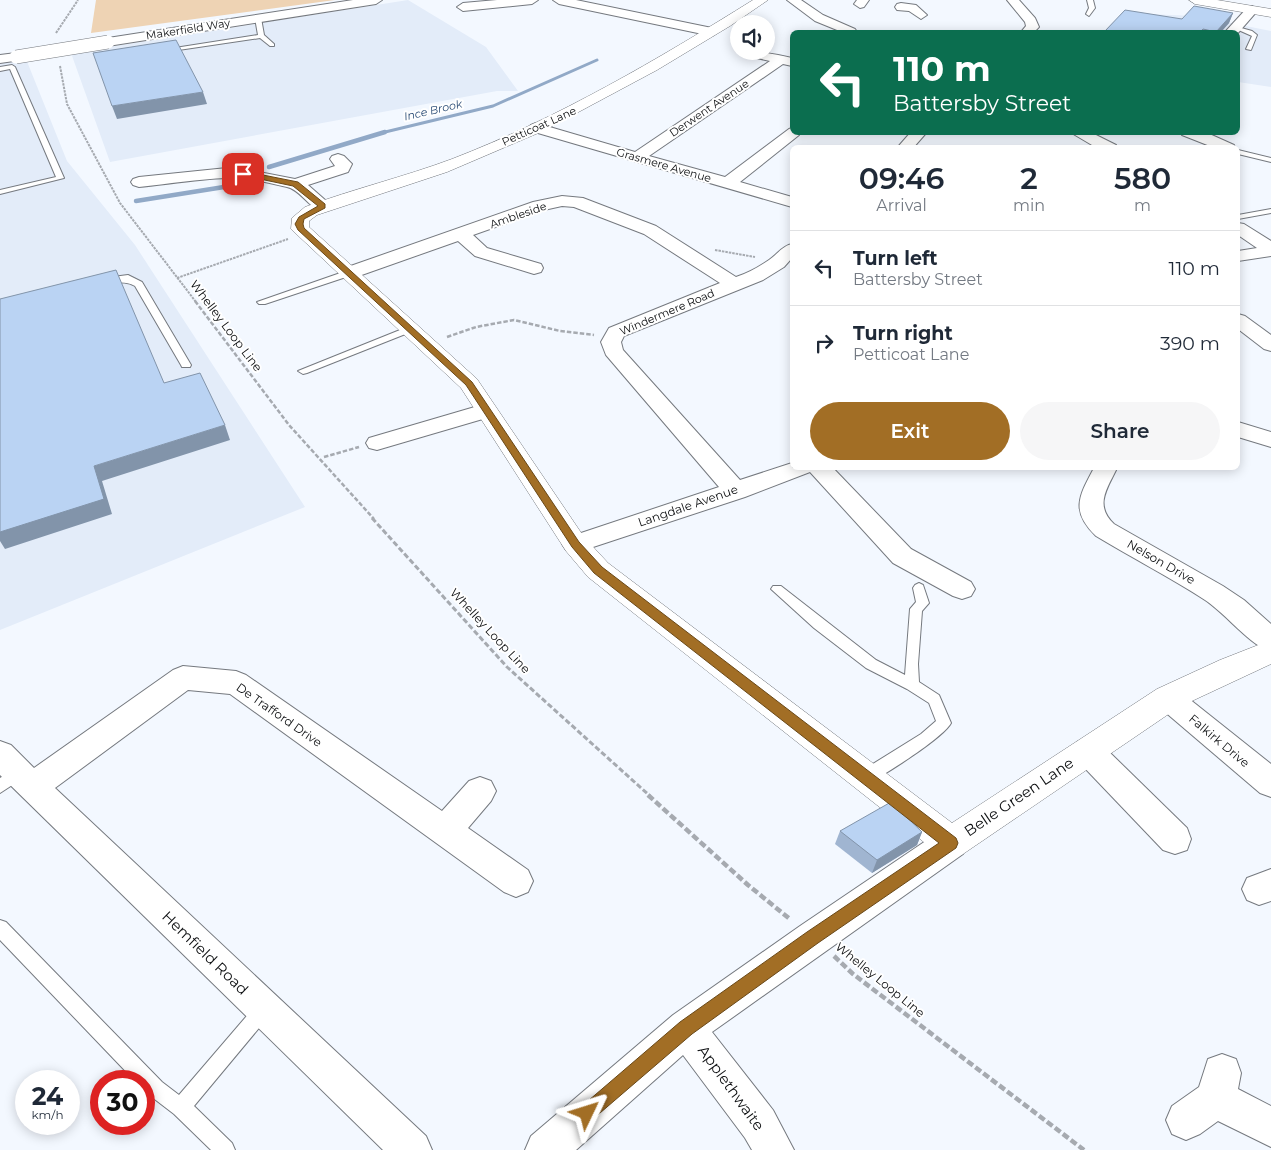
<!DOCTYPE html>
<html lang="en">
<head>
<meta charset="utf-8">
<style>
	body { margin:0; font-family:Montserrat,sans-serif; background:#f6f6f7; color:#1f2937; height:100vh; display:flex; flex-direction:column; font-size:19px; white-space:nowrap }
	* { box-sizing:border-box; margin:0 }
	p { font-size:16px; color:#747a83 }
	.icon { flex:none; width:28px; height:28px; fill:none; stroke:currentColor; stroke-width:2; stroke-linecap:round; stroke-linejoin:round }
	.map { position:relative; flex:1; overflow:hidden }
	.side { position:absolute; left:790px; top:145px; width:450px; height:325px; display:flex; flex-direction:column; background:#fff; border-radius:8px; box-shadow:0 2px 12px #0003 }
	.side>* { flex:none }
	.banner { position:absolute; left:790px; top:30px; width:450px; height:105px; border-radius:8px; box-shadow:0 2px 12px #0003; background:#0b6e4f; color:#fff; overflow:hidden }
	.tools { position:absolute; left:730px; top:15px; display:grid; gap:10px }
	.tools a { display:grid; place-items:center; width:45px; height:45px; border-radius:50%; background:#fff; box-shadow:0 2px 12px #0003; font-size:25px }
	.speed { position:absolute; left:15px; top:1070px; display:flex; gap:10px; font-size:25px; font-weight:700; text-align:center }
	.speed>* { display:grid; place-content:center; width:65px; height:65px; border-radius:50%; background:#fff; box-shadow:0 2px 12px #0003; line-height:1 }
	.speed small { font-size:12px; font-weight:400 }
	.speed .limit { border:8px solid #d22; background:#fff; color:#111 }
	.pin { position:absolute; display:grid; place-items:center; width:42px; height:42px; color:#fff; margin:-21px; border-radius:10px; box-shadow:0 2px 8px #0006 }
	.me { position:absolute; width:55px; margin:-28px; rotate:49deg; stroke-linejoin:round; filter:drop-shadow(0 0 4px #0008) }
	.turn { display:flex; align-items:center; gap:18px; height:105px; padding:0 20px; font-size:22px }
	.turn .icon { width:65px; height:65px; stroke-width:2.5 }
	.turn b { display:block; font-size:35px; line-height:42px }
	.eta { display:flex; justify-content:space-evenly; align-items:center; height:85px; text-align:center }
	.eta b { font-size:30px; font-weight:600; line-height:35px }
	.action { display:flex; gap:10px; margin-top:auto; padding:10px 20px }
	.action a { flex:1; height:58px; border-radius:30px; background:#a26e25; color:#fff; font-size:20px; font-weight:600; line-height:58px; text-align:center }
	.action a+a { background:#f6f6f7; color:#1f2937 }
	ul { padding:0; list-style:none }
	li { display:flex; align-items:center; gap:15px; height:75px; padding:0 20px; border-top:1px solid #e0e1e3 }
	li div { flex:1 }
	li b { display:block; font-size:19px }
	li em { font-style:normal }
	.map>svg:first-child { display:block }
</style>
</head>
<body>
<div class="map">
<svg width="1271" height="1150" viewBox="0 0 1271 1150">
	<rect width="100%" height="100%" fill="#f3f8ff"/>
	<g fill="#e3ecf9">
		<path d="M408,0L486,47L518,91H497L110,162L71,53Z"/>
		<path d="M1125,13L1195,16L1271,31V87L1238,82V32H1104Z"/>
		<path d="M26,59L67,161L135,245L305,507L0,630V63Z"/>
	</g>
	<path fill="#eed3b4" d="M96,0H335L91,33Z"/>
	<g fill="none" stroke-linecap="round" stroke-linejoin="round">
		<path stroke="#91a9c7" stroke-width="3" d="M381,133L493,106L597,60"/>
		<g stroke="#91a9c7" stroke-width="4.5">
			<path d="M269,167L385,132"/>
			<path d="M136,201L224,187"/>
		</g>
		<g stroke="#75797f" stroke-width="2">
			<g id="service">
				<path d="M1087,0H1093L1095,8L1089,16L1086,14L1089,8Z"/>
				<path d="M258,16L261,18L264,35L274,44V46H270L260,38L165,52L162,50L258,35L255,18Z"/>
				<path d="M1234,26L1252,31L1257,35L1251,50L1246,49L1252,36L1234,28Z"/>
				<path d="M12,65L15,67L64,178L0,194V190L56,177L10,69L0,71V67Z"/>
				<path d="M1238,150L1271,158V162L1238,154Z"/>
				<path d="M1271,209V213L1238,219V215Z"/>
				<path d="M349,270L352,271V275L265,304H259L257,302Z"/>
				<path d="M128,275L142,282L191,365L190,367H182L181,365L135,286C121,278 109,287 101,281L105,278Z"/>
				<path d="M410,326L413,327V331L307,373L303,374L298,371Z"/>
				<path d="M919,583L923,585L929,603L922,611L918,664L919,682L939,695L951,723C944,737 881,778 865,784L860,782L858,777L860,772L921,734L936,721L929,703L907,689L866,668L814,628L771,589L773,586H781L876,660L905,675L910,609L916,602L913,588L915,585Z"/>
				<path d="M18,767L23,768L25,773L23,778L0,793V778Z"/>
				<path d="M0,920L6,922L162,1082L179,1095L257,1004L263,1001L269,1004L272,1010L269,1016L194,1106L232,1143L235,1150H211L174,1114L144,1091V1081H135L0,940Z"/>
			</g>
		</g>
		<g stroke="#75797f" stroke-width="2">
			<g id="minor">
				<path d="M353,0H382L376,4L108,46L102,42L108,38Z"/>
				<path d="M497,0H538L532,4L463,11L457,7L463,3Z"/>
				<path d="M553,0H576L712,28L718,32L712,36L559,4Z"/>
				<path d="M787,0H801L823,15L855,29L857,32H842L815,21Z"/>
				<path d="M857,0H869L864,7L860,8L854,4Z"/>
				<path d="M1007,0H1019L1035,18L1039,27L1034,32H1021L1026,26L1025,22Z"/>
				<path d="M901,3L916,5L927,15L921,19L909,11L897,10L895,7L897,4Z"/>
				<path d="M1252,6L1258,10L1238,33L1225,32L1248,7Z"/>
				<path d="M739,51C758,51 774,54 792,58V66L783,64L649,156L725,177L789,129L792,128V132H801L799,135L740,182L792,197V207L531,131L528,128L531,125L536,123L635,152L770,61L740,54Z"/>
				<path d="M16,53L23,57L21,60L0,63V55Z"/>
				<path d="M911,132H927L913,148H897Z"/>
				<path d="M1070,132H1090L1116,145L1117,148H1097Z"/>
				<path d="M1180,132H1205L1234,145L1235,148H1215L1182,135Z"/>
				<path d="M338,154L344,156L352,164L348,172L308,185L332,206L329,210C310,214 304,191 287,187C268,183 247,177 227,178C198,179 168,184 139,187L133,185L131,182L133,179L139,177L227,168L243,169L295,179L335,166L330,159L332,156Z"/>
				<path d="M562,196L583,198L656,226L736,277C748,273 759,267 769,260C778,254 782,246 792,244V258L784,267L763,280L624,336L621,342L623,350L740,480L792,463V468H833L911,549L971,582L975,589L971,596L962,599L953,596L893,563L810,472L745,497L584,550L575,553L566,550L562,544L566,538L719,487L606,355L601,342L609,328L720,283L644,234L574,207L562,206L544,210L473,235L487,248L541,264L543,268L541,272L534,274L475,256L458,241L356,277L349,279L342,277L340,273L342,269L533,202Z"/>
				<path d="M1238,223L1244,224L1271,241V256L1238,261V251L1257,248L1238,235Z"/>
				<path d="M1238,314L1245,316L1271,335V351L1264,349L1238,329Z"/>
				<path d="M485,404L493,406L496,411L493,416L377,450L369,448L366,443L369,438Z"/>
				<path d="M1238,422L1271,432V447L1238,437Z"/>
				<path d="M1094,468H1117C1107,489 1094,505 1114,524L1223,586L1244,600L1271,624V652C1250,645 1226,614 1205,600C1170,577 1132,558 1096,536C1070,511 1079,496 1094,468Z"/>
				<path d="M183,666L236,671L246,675L442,811L469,781L480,777L491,781L496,791L491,801L468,828L528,870L533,881L528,892L516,897L504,892L230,694L188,690L55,788L426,1136L432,1150H383L0,775V741L11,745L34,768L173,670Z"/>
				<path d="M1168,686L1178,690L1271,764V797L1260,793L1158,706L1153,698L1158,690Z"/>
				<path d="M1088,738L1099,742L1187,828L1191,839L1187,850L1175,854L1163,850L1077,760L1073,751L1077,742Z"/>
				<path d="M951,828L963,832L967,843L963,854L712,1032L773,1110L794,1150H752L745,1138L683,1055L576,1150H525L531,1136L673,1015L800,926L939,832Z"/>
				<path d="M1271,869V901L1259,905L1247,900L1242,889L1247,878Z"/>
				<path d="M1222,1054L1236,1059L1241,1073L1238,1089L1271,1106V1147L1218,1121L1200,1134L1186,1140L1172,1134L1166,1120L1172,1106L1199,1087L1208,1059Z"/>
			</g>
		</g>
		<g stroke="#75797f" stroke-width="1">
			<path id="tertiary" d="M753,0H768L730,26L657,70L543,131L447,172L317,215L309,221V227L477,379L584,537L608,563L952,823L1157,689L1220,660L1271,640V664L1179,707L963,854L951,859L939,854L588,577L566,551L461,388L291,229L292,218L305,207C353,189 404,177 452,159C558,118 657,60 753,0Z"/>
		</g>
		<g stroke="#75797f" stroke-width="1">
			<path id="trunk" d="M1189,0H1217L1271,9V17L1195,4Z"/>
		</g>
		<g stroke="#a6aab0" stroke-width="2" stroke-dasharray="2.5 1" stroke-linecap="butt">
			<path d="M56,33L78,0"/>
			<path d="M60,66L67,104L120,203L196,302"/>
			<path d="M715,250L755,257"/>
			<path d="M177,278L288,239"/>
		</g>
		<g stroke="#a6aab0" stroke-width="2.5" stroke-dasharray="4.5 2" stroke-linecap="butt">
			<path d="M195,301L289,425L374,519"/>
			<path d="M447,337L476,327L514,320L560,331L594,335"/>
			<path d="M324,457L359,447"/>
		</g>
		<path stroke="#a6aab0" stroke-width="3" stroke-dasharray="5.5 2.5" stroke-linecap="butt" d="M372,518L507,667L650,796"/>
		<g stroke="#a6aab0" stroke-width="4.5" stroke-dasharray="7 3" stroke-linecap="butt">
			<path d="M648,795L748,885L791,920"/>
			<path d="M834,956L853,974L1084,1150"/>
		</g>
		<use href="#service" fill="#fff" fill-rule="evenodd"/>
		<use href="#minor" fill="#fff" fill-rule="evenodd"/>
		<use href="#tertiary" fill="#fff" fill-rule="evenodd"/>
		<use href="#trunk" fill="#fff" fill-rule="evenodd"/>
		<g stroke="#75797f" stroke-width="14" stroke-linecap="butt">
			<path id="minor-bridge" d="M16,57L108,42"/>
		</g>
		<use href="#minor-bridge" stroke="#fff" stroke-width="13"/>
	</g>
	<g fill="#a0b5d1">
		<path d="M1233,13L1229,23L1221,32H1104L1105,31L1182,19Z"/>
		<path d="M840,831L922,832L917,845L872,873L835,844Z"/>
	</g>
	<g fill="#8294aa">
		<path d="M1233,13L1229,23L1221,32H1216Z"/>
		<path d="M203,92L207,104L117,119L112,106Z"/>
		<path d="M225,425L230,440L102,481L112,514L5,549L0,541V532L94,466Z"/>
		<path d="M922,832L917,845L872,873L877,860Z"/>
	</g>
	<g fill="#bad3f3" stroke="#8294aa">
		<path d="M1194,6L1233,13L1216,32L1203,29L1200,32H1114L1105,31L1125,10L1182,19Z"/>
		<path d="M176,40L203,92L112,106L93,53Z"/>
		<path d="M116,270L164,383L200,373L225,425L94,466L104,499L0,532V299Z"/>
		<path d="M891,802L922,832L877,860L840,831Z"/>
	</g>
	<path fill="#a26e25" stroke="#694818" d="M243,171L298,182L325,204V208L304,219L303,224L304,228L472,382L579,542L602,567L956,838L958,843L956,848L818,943L692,1034L593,1119L587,1122L581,1119L579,1113L581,1107L680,1022L807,932L939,843L594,573L572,547L466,385L298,230L295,224L299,217L318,206L293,186L241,175V172Z"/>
	<g text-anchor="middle" stroke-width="4" stroke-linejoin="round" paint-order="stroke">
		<g font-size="11" fill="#0c0e10" stroke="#fff">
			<text transform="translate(188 29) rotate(-9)" y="4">Makerfield Way</text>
			<text transform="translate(709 108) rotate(-34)" y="4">Derwent Avenue</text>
			<text transform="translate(539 126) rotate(-24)" y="4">Petticoat Lane</text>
			<text transform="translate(664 165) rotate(16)" y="4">Grasmere Avenue</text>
			<text transform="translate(518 215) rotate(-19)" y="4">Ambleside</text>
			<text transform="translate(667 312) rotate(-23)" y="4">Windermere Road</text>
		</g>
		<g font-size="11" font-style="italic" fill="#284a74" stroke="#fff">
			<text transform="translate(433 110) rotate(-13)" y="4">Ince Brook</text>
		</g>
		<g font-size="12" fill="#0c0e10" stroke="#fff">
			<text transform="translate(226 326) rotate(53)" y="4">Whelley Loop Line</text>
			<text transform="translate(688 506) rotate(-19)" y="4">Langdale Avenue</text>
			<text transform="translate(1161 562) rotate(30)" y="4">Nelson Drive</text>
			<text transform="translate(490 631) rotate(47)" y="4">Whelley Loop Line</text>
			<text transform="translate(279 715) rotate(35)" y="4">De Trafford Drive</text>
			<text transform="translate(1219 741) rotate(40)" y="4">Falkirk Drive</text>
			<text transform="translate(880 980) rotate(39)" y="4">Whelley Loop Line</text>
		</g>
		<g font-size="15" fill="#0c0e10" stroke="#fff">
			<text transform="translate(1019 797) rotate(-34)" y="5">Belle Green Lane</text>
			<text transform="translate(205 953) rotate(44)" y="5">Hemfield Road</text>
			<text transform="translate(731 1088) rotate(54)" y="5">Applethwaite</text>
		</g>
	</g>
</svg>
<div class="tools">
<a><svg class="icon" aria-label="sound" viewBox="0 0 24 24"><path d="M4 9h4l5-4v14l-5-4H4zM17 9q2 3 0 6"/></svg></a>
</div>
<div class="speed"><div>24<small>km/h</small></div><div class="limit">30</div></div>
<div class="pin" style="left:243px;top:174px;background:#d93025"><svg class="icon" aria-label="arrive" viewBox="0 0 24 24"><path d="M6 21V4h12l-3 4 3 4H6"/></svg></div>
<svg class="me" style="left:587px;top:1113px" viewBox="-20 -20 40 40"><path d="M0-17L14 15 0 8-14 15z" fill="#a26e25" stroke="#fff" stroke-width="4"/></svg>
<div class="banner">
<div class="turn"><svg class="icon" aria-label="left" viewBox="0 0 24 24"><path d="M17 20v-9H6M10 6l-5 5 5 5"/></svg><div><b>110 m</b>Battersby Street</div></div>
</div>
<section class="side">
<div class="eta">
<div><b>09:46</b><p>Arrival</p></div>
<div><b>2</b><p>min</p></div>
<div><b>580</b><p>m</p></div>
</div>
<ul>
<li><svg class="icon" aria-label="left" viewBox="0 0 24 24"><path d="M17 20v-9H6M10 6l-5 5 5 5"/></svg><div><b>Turn left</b><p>Battersby Street</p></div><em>110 m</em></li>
<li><svg class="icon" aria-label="right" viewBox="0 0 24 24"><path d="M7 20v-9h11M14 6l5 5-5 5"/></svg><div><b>Turn right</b><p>Petticoat Lane</p></div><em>390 m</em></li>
</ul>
<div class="action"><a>Exit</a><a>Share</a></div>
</section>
</div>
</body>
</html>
